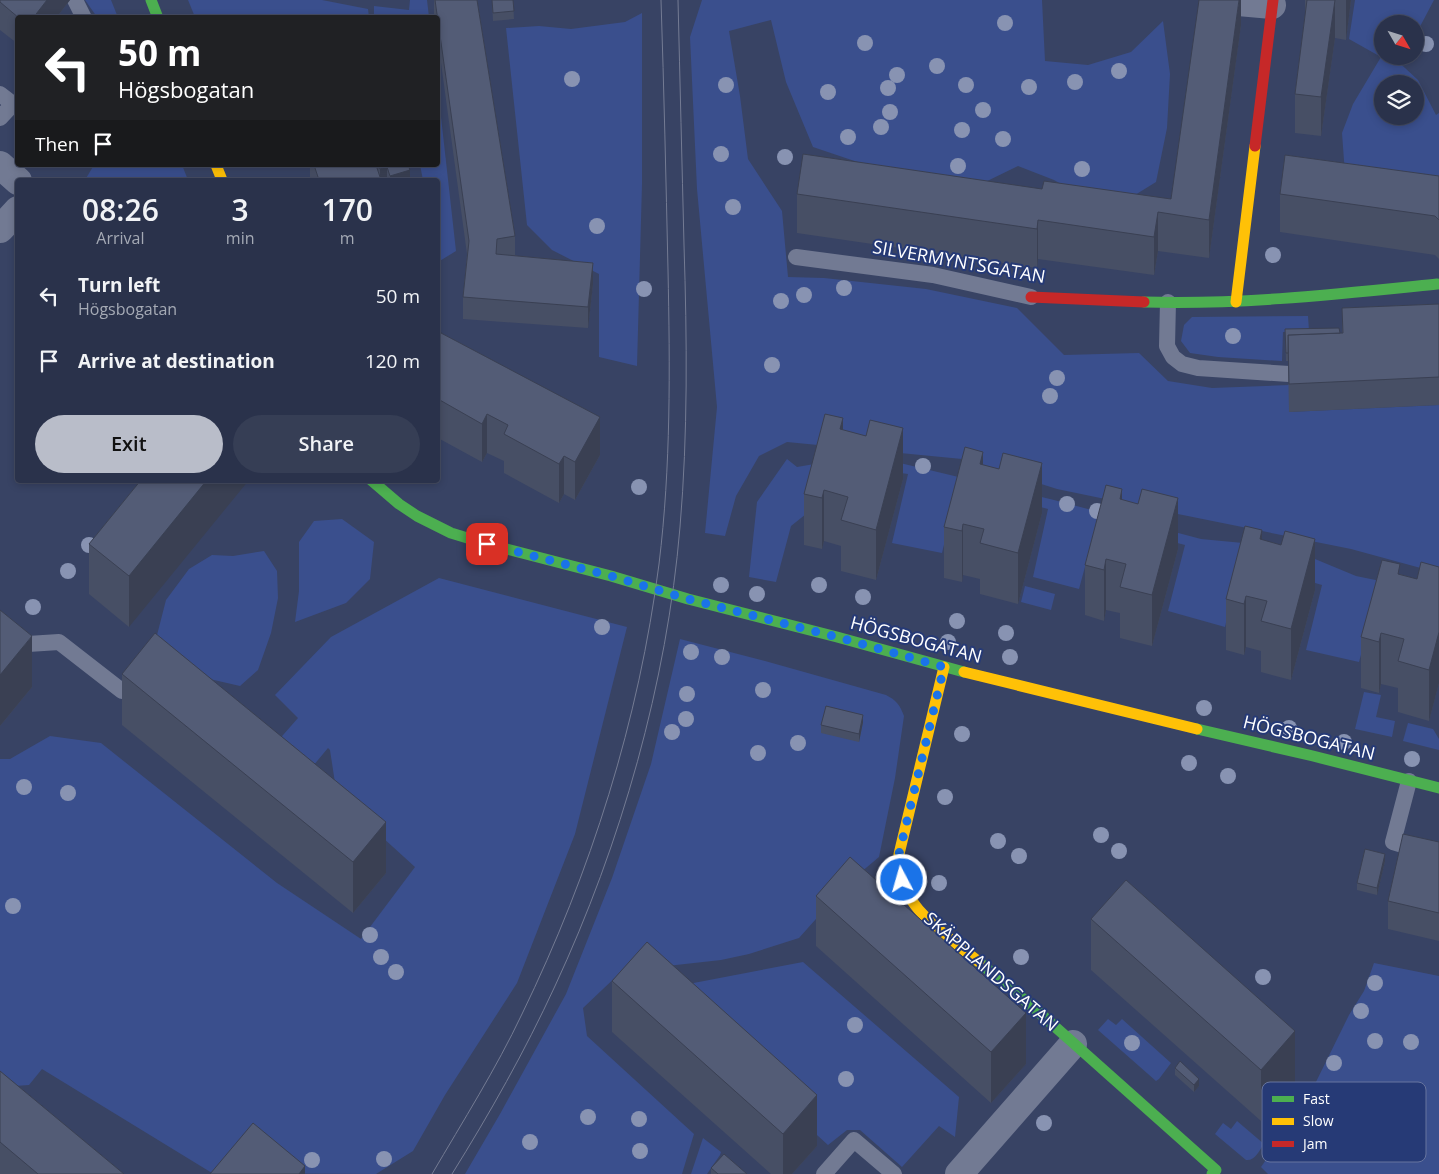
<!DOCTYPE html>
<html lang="en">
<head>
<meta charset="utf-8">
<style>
	body { margin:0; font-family:"Open Sans",sans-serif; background:#363e55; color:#f1f3f6; height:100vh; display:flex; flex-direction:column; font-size:19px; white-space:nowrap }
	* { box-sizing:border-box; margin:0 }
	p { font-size:16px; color:#a5aab5 }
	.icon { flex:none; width:28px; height:28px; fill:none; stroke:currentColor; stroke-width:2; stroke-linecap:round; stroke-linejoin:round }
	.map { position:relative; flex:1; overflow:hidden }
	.sheet { position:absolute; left:15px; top:178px; width:425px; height:305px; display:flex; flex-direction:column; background:#2a324b; border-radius:5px; box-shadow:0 2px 8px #0003,0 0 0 1px #464d63 }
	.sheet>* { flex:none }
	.banner { position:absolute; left:15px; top:15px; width:425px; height:152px; border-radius:5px; box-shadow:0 2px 8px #0003,0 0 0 1px #464d63; background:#202124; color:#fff; overflow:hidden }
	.needle { width:32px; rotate:129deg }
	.fabs { position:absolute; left:1374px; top:15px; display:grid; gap:10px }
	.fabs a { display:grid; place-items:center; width:50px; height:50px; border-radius:50%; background:#2a324b; box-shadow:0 2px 8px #0003,0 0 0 1px #464d63; font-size:25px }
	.pin { position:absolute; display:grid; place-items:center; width:42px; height:42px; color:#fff; margin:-21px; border-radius:10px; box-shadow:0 2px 8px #0006 }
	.me { position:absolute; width:55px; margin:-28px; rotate:354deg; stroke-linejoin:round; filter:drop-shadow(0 0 4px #0008) }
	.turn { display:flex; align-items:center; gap:18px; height:105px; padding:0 20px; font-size:22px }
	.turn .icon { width:65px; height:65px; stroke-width:2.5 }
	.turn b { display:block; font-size:35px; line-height:42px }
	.then { display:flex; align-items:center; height:48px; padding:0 20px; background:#0003; gap:10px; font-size:19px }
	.eta { display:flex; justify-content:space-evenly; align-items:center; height:85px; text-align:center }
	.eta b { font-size:30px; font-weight:600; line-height:35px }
	.button { display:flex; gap:10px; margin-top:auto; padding:10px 20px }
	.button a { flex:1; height:58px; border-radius:30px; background:#b9bdc9; color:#111; font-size:20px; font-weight:600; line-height:58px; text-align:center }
	.button a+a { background:#363e55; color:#f1f3f6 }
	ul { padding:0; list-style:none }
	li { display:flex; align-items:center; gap:15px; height:65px; padding:0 20px }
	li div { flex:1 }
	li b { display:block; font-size:19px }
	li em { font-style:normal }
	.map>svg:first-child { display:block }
</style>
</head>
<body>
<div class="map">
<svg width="1439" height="1174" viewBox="0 0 1439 1174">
	<rect width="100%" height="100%" fill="#384364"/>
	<g fill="#3a4f8d" fill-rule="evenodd">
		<path d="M85,0H111L117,15L120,17H97Z"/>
		<path d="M188,0H322L368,9L369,17H195Z"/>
		<path d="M410,0H427L429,17H374V6L409,10Z"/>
		<path d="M702,0H1042L1045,61L1088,65L1131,52L1163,21L1170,74L1167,128L1156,182L1109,211L1054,180L1018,166L977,186L896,175L813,147L786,82L771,20L729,31L740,96L748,159L782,211L788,277L824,278L926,289L1017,308L1064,355L1139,353L1168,381L1212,388L1289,385V412L1439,405V573L1351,549L1163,511L1057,489L962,459L787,442L759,456L736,496L725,536L705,533L717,407L697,189L690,37Z"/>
		<path d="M1355,0H1434L1415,36V24H1382V56H1392L1418,80L1436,115L1439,113V182L1345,174L1342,133L1353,104L1381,57L1349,39ZM1382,84H1415V116H1382Z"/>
		<path d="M642,13V184L637,366L599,357V274L552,250L527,225L506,28L539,26L571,29L625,22Z"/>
		<path d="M438,90L456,251L438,262V180H423L420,165H438Z"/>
		<path d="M94,165H182L188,180H85Z"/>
		<path d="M1308,316L1309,331L1283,332L1282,361L1218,357L1190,353L1181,341L1184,325L1192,317Z"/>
		<path d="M875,457L1054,500L1201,539L1286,547L1356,576L1439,593L1377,595L1359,662L1306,650L1322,585L1240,561L1225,627L1168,611L1185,545L1097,522L1079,589L1033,577L1048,509L958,485L942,553L892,543L908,474L837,464L806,514L791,526L776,582L749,577L757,502L787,459L797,467L826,462Z"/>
		<path d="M342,519L374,542L370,579L346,603L295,622L299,591V542L314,521Z"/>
		<path d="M264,551L277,571L278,598L271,633L258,670L240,686L188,674L156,639L166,600L189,569L212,555L233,556Z"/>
		<path d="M439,578L627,627L575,834L517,983L445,1095L413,1151L376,1174L212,1173L42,1069L29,1085L0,1087V759H10L50,736L101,743L277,883L361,939L415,867L337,796L330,750L328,748L303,778L269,751L298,718L275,695L331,637Z"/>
		<path d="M1025,586L1055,594L1051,610L1021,602Z"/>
		<path d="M680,639L765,661L886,695C896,700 900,705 904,716L895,778L879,857L848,883L799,938L749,954L721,960L622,971L583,1008L587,1036L694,1134L682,1174H465L500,1114L566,994L612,878L651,764Z"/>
		<path d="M1364,692L1381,695L1376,717L1395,721L1392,737L1355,729Z"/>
		<path d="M1408,723L1433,729L1439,739V750L1403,741Z"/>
		<path d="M803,962L959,1097L955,1137L939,1126L902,1167L860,1130H847L828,1145L657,990Z"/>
		<path d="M1374,963L1439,976V1174H1268L1261,1167L1300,1111L1313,1088L1349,1015L1364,991Z"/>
		<path d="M1108,1019L1116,1025L1122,1019L1171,1063L1159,1079L1156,1081L1098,1030Z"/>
		<path d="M1237,1121L1264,1144C1259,1151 1255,1161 1246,1160L1215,1134L1223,1123L1231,1129Z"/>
		<path d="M703,1138L721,1152L720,1155L707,1174H691Z"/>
	</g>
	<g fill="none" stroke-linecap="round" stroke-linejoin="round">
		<g stroke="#727a93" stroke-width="16">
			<path d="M75,0L84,18"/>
			<path d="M0,94L13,104L0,118"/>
			<path d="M796,257L933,275L1031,297"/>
			<path d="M1168,302L1167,346L1173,357L1182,364L1198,368L1289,374"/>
			<path d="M28,644L59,642L122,691"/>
			<path d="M1409,781L1393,842L1439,856"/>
			<path d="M824,1174L854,1140L894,1174"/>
		</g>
		<g stroke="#727a93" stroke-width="28">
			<path d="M1216,0L1272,5"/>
			<path d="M0,165L18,181"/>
			<path d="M0,229L18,210"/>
			<path d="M959,1174L1073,1044"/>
		</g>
		<g stroke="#4caf50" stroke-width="11">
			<path d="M151,0L158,18"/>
			<path d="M1144,302C1242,305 1339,294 1437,284"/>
			<path d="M371,480L399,504L417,516L451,533L487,544L611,576L688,599L837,637L964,672"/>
			<path d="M1197,729L1313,756L1439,788"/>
			<path d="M979,962L1034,1008L1216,1170L1212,1174"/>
		</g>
		<g stroke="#ffc107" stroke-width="11">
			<path d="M216,165L222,180"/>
			<path d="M1236,302L1255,146"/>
			<path d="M944,667L899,854C900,863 900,873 902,881C912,914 953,941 979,962"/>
			<path d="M964,672L1197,729"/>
		</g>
		<g stroke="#c62828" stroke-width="11">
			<path d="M1255,146L1273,0"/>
			<path d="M1031,297L1144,302"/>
		</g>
		<g stroke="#747b93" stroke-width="1">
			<path d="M432,1174C463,1121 496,1069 522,1014C591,872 639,720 659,564C671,466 670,368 668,270C666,180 664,90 661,0"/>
			<path d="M452,1174C490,1113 525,1051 555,986C621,844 667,683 680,527C688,433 687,339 684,245C682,163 680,82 678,0"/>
		</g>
	</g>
	<g fill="#8893b2">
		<circle cx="1005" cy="23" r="8"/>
		<circle cx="865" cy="43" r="8"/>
		<circle cx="1426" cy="44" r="8"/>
		<circle cx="937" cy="66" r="8"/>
		<circle cx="1119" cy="71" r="8"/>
		<circle cx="897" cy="75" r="8"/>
		<circle cx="572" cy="79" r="8"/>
		<circle cx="1075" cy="82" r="8"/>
		<circle cx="726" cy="85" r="8"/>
		<circle cx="966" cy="85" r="8"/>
		<circle cx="1029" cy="87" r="8"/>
		<circle cx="888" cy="88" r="8"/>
		<circle cx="828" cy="92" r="8"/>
		<circle cx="983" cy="110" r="8"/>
		<circle cx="890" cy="112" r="8"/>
		<circle cx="881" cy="127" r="8"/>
		<circle cx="962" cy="130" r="8"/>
		<circle cx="848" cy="137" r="8"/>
		<circle cx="1003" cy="139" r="8"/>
		<circle cx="721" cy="154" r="8"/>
		<circle cx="785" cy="157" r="8"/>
		<circle cx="958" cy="166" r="8"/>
		<circle cx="1082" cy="169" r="8"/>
		<circle cx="733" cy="207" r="8"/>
		<circle cx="597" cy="226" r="8"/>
		<circle cx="1273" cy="255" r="8"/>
		<circle cx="844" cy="288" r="8"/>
		<circle cx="644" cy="289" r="8"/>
		<circle cx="804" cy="295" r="8"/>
		<circle cx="781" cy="301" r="8"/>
		<circle cx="1233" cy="336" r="8"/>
		<circle cx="772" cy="365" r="8"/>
		<circle cx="1057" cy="378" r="8"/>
		<circle cx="1050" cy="396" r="8"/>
		<circle cx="923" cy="466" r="8"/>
		<circle cx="639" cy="487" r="8"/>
		<circle cx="1067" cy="504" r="8"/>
		<circle cx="1097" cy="511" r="8"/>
		<circle cx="89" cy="545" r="8"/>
		<circle cx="68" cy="571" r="8"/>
		<circle cx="721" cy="585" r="8"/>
		<circle cx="819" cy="585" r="8"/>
		<circle cx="757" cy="594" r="8"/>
		<circle cx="863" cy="597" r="8"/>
		<circle cx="33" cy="607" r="8"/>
		<circle cx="957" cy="621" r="8"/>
		<circle cx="602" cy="627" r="8"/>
		<circle cx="1006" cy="633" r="8"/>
		<circle cx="948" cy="642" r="8"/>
		<circle cx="691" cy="652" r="8"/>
		<circle cx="722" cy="657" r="8"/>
		<circle cx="1010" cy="657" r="8"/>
		<circle cx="763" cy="690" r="8"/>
		<circle cx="687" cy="694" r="8"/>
		<circle cx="1204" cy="708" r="8"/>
		<circle cx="686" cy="719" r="8"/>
		<circle cx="1289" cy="728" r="8"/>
		<circle cx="672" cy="732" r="8"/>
		<circle cx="962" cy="734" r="8"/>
		<circle cx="1344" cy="742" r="8"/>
		<circle cx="798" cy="743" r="8"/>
		<circle cx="758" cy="753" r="8"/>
		<circle cx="1412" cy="759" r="8"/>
		<circle cx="1189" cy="763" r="8"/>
		<circle cx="1228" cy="776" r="8"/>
		<circle cx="24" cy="787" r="8"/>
		<circle cx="68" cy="793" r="8"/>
		<circle cx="945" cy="797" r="8"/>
		<circle cx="1101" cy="835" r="8"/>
		<circle cx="998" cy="841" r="8"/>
		<circle cx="1119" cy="851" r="8"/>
		<circle cx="1019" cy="856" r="8"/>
		<circle cx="939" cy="883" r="8"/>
		<circle cx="13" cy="906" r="8"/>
		<circle cx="370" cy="935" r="8"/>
		<circle cx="381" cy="957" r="8"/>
		<circle cx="1021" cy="957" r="8"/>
		<circle cx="396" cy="972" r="8"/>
		<circle cx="1263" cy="977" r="8"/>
		<circle cx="1375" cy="983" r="8"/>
		<circle cx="1361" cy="1011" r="8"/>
		<circle cx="855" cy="1025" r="8"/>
		<circle cx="1375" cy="1041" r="8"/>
		<circle cx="1411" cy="1042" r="8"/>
		<circle cx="1132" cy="1043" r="8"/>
		<circle cx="1334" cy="1063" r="8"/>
		<circle cx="846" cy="1079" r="8"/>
		<circle cx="588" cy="1117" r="8"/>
		<circle cx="639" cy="1119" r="8"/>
		<circle cx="1044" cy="1123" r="8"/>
		<circle cx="530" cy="1142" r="8"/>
		<circle cx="640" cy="1151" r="8"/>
		<circle cx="384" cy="1159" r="8"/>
		<circle cx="312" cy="1160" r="8"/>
	</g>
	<g fill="#474f65">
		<path d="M0,0H70L56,18H18V44L0,30Z"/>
		<path d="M434,0H477L515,236V255L593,284L588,328L463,319V297L467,254L438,41V18H434Z"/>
		<path d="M492,0H513L514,19L493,21Z"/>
		<path d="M1241,0V25L1209,258L1158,251L1154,275L1038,259L1037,268L797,233V194L1042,189L1171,199Z"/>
		<path d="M1305,0H1351L1346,40L1335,38L1321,136L1295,133V94L1305,16Z"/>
		<path d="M310,165H408L410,180H310Z"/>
		<path d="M1439,176V259L1435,255L1280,232V194Z"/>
		<path d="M1439,304V405L1289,412L1288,361H1286L1285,329L1342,333V308Z"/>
		<path d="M438,324L441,333L600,455L575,500L564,494L559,503L504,473V461L487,453L482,462L438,438Z"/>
		<path d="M843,430L903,479L876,580L841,571V546L824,541L822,549L804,545V494Z"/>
		<path d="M983,465L999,469L1042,513L1018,604L980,594V579L963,575L962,582L944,578V527Z"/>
		<path d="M141,480L129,627L89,594V544Z"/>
		<path d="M1122,500L1178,549L1152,646L1120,638V613L1106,610L1104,621L1085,615V565Z"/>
		<path d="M1262,540L1315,590L1291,680L1261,672V651L1246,647L1244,655L1226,650V599Z"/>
		<path d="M1439,567V683L1429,721L1398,712V688L1381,684L1379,693L1361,688V637L1400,574L1417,579Z"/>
		<path d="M0,610L32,687L0,726Z"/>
		<path d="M122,674L386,873L353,913L122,725Z"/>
		<path d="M863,722L859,742L821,733V725Z"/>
		<path d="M1439,842V941L1388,929V901Z"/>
		<path d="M1385,861L1377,895L1357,890V883Z"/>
		<path d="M816,896L1026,1064L991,1103L816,946Z"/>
		<path d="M1091,919L1295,1082L1261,1121L1091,970Z"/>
		<path d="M612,981L817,1146L792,1174H771L612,1032Z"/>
		<path d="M1175,1068L1199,1086L1194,1092L1175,1075Z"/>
		<path d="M0,1071L124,1174H0Z"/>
		<path d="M711,1168L747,1174H711Z"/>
	</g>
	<g fill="#3a4053">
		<path d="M47,0H70L56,18H33Z"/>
		<path d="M1239,0H1241V25L1209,258V220Z"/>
		<path d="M1335,0V38L1321,136V97Z"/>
		<path d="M1346,0H1351L1346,40Z"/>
		<path d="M387,167V180H380V169Z"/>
		<path d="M410,170V180H390V176Z"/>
		<path d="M1158,212V251L1154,275V237Z"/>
		<path d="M1038,220V259L1037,268V229Z"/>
		<path d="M593,263V284L588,328V307Z"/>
		<path d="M487,414V453L482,462V424Z"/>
		<path d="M600,417V455L575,500V462Z"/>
		<path d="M843,418V469L840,429Z"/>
		<path d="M903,428V479L876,580V530Z"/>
		<path d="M983,452V503L980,464Z"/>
		<path d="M564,456V494L559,503V464Z"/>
		<path d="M1042,463V513L1018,604V553Z"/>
		<path d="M207,480H249L129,627V576Z"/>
		<path d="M1122,489V540L1120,499Z"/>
		<path d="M824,490V541L822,549V498Z"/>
		<path d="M1178,498V549L1152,646V595Z"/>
		<path d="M963,524V575L962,582V531Z"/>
		<path d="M1262,530V581L1260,539Z"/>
		<path d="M1315,539V590L1291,680V629Z"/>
		<path d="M1106,559V610L1104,621V570Z"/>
		<path d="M1246,596V647L1244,655V604Z"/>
		<path d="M1439,632V683L1429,721V670Z"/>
		<path d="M1381,633V684L1379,693V642Z"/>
		<path d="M32,636V687L0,726V675Z"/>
		<path d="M863,715V722L859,742V734Z"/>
		<path d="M386,822V873L353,913V862Z"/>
		<path d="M1385,854V861L1377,895V888Z"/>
		<path d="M1026,1013V1064L991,1103V1052Z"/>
		<path d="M1295,1031V1082L1261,1121V1070Z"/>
		<path d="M1199,1079V1086L1194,1092V1085Z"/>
		<path d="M817,1095V1146L792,1174H783V1134Z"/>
		<path d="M305,1166V1174H299Z"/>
	</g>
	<g fill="#535c76" stroke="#3a4053">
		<path d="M0,0H47L33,18H19L0,2Z"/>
		<path d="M435,0H477L515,236L497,239L496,254L593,263L588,307L463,297L469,241Z"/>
		<path d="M492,0H513L514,11L493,13Z"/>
		<path d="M1199,0H1239L1209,220L1158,212L1154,237L1038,220L1037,229L797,194L803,154L1042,189L1044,181L1171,199Z"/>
		<path d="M1307,0H1335L1321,97L1295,94Z"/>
		<path d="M1285,155L1439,176V220L1435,216L1280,194Z"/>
		<path d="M314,165H376L381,180H319Z"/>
		<path d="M379,165H408L410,170L390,176L387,167L380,169Z"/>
		<path d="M1439,304V377L1289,384L1288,335L1343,333L1342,308Z"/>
		<path d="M438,324L441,333L600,417L575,462L564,456L559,464L504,434L508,425L487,414L482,424L438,399Z"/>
		<path d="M1339,328L1340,333L1288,335V353H1286L1285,329Z"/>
		<path d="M825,414L843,418L840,429L866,436L870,420L903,428L876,530L841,520L848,497L824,490L822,498L804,494Z"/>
		<path d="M965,447L983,452L980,464L999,469L1003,453L1042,463L1018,553L980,543L984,529L963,524L962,531L944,527Z"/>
		<path d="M141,480H207L129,576L89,544Z"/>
		<path d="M1106,485L1122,489L1120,499L1138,504L1142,489L1178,498L1152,595L1120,587L1126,564L1106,559L1104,570L1085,565Z"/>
		<path d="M1245,526L1262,530L1260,539L1281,545L1285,531L1315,539L1291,629L1261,621L1267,601L1246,596L1244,604L1226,599Z"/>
		<path d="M1382,560L1400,564L1398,574L1417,579L1421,562L1439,567V632L1429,670L1398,661L1404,639L1381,633L1379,642L1361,637Z"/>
		<path d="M0,610L32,636L0,675Z"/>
		<path d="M155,633L386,822L353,862L122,674Z"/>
		<path d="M826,706L863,715L859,734L821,725Z"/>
		<path d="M1403,834L1439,842V913L1388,901Z"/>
		<path d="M1365,849L1385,854L1377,888L1357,883Z"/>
		<path d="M850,857L1026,1013L991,1052L816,896Z"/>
		<path d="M1126,880L1295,1031L1261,1070L1091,919Z"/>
		<path d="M647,942L817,1095L783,1134L612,981Z"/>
		<path d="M1180,1061L1199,1079L1194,1085L1175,1068Z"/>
		<path d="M0,1071L124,1174H38L0,1142Z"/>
		<path d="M253,1123L305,1166L299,1174H210Z"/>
		<path d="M724,1154L747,1174H718L711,1168Z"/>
	</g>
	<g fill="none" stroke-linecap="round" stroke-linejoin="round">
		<path stroke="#1a73e8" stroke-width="9" stroke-dasharray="0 16.2" d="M487,544L611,576L688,599L837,637L944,667L899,854L902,880"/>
	</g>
	<g text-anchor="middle" stroke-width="4" stroke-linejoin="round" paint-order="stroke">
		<g font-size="18" fill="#fff" stroke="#263a76">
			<text transform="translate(959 262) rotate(10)" y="6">SILVERMYNTSGATAN</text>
			<text transform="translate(916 640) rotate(15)" y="6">HÖGSBOGATAN</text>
			<text transform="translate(1309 738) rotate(14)" y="6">HÖGSBOGATAN</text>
			<text transform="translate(991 972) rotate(41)" y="6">SKÄPPLANDSGATAN</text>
		</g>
	</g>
	<rect x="1262" y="1082" width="164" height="80" rx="8" fill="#263a76" stroke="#67759f" stroke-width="1"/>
	<rect x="1272" y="1096" width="22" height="6" fill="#4caf50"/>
	<rect x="1272" y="1118" width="22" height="7" fill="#ffc107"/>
	<rect x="1272" y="1141" width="22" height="6" fill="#c62828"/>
	<g font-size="14" fill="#fff">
		<text x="1303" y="1104">Fast</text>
		<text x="1303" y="1126">Slow</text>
		<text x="1303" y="1149">Jam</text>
	</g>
</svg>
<div class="fabs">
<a><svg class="needle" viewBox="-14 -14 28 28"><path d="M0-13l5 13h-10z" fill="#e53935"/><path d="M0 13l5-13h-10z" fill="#a5aab5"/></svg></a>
<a><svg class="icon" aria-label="layers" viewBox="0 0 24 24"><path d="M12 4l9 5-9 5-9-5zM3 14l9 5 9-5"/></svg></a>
</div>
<div class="pin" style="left:487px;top:544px;background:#d93025"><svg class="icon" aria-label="arrive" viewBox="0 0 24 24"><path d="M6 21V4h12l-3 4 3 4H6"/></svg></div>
<svg class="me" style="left:902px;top:880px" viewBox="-20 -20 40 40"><circle r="17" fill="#1a73e8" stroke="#fff" stroke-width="3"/><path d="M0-11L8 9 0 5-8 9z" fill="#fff"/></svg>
<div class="banner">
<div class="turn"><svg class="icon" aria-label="left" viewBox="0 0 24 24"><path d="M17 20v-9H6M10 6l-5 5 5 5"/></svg><div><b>50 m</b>Högsbogatan</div></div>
<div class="then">Then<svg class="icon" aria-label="arrive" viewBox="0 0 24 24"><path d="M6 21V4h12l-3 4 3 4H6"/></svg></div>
</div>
<section class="sheet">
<div class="eta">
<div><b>08:26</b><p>Arrival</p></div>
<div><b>3</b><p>min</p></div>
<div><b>170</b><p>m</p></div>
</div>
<ul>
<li><svg class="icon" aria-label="left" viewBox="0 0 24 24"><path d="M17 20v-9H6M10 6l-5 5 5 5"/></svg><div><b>Turn left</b><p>Högsbogatan</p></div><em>50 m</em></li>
<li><svg class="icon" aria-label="arrive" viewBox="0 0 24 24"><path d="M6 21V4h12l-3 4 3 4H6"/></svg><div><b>Arrive at destination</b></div><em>120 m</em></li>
</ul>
<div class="button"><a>Exit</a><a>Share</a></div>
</section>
</div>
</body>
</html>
